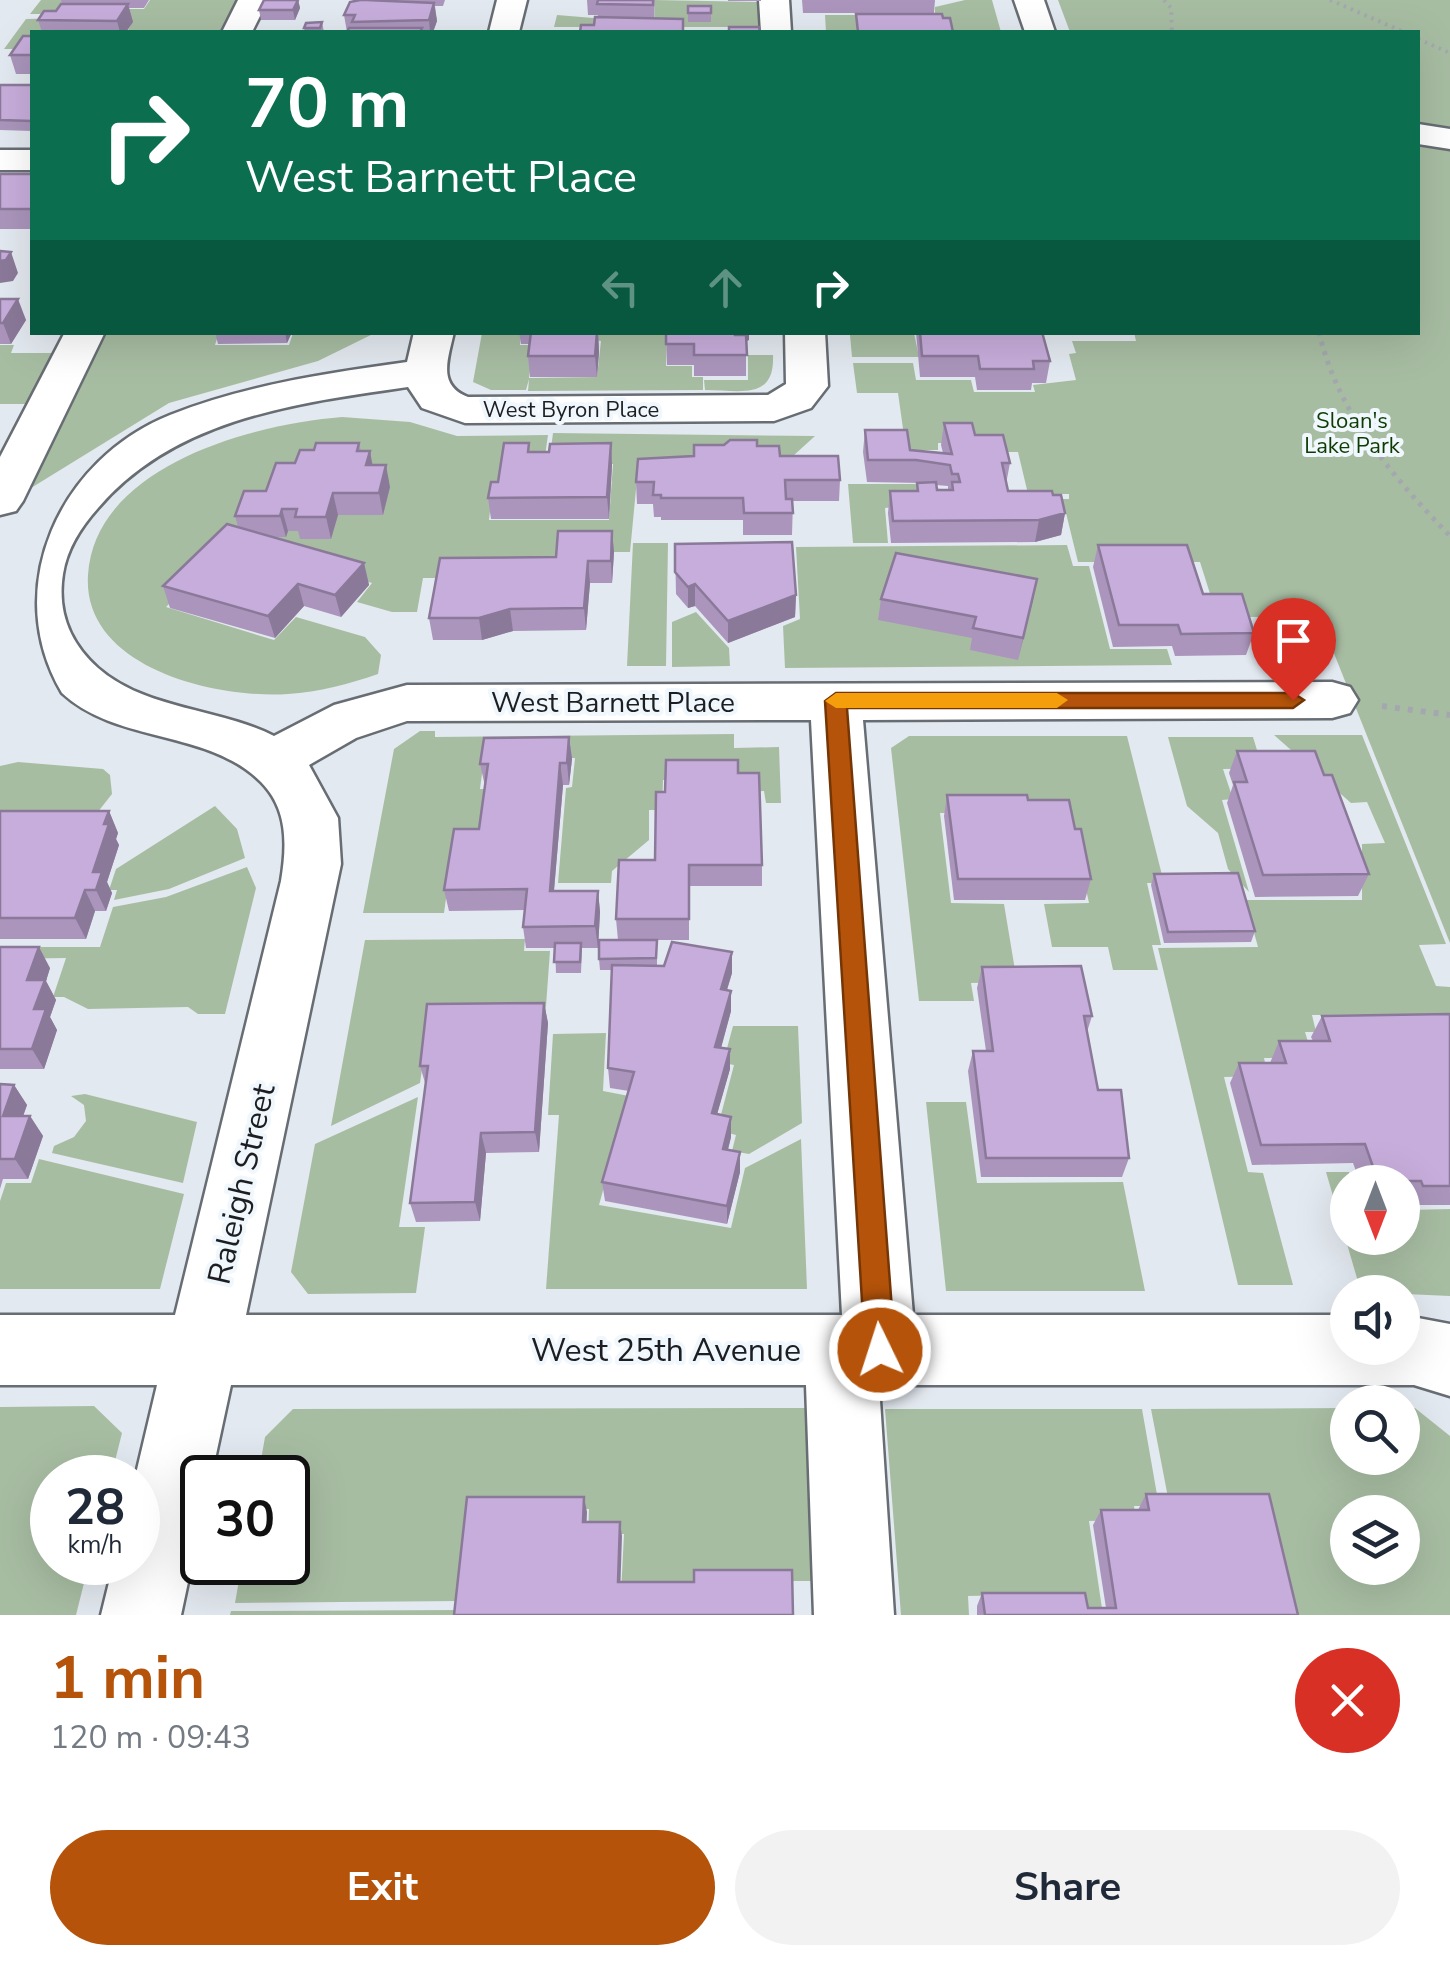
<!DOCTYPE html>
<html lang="en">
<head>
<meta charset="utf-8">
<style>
	body { margin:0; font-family:"Nunito Sans",sans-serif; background:#f2f2f3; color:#1f2937; height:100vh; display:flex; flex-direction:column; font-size:38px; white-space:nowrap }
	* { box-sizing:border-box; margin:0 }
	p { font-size:32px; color:#747a83 }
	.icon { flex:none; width:55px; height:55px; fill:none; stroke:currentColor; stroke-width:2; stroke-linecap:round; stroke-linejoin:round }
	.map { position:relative; height:1615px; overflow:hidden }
	.details { display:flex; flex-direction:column; background:#fff; flex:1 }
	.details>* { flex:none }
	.top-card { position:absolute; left:30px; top:30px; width:1390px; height:305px; border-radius:0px; box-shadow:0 10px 40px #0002; background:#0b6e4f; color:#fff; overflow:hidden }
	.needle { width:65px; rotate:180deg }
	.controls { position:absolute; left:1330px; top:1165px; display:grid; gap:20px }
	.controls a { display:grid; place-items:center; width:90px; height:90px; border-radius:50%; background:#fff; box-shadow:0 10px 40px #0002; font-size:50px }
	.speed { position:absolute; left:30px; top:1455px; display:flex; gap:20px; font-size:50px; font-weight:700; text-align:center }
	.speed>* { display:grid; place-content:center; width:130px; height:130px; border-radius:50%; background:#fff; box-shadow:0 10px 40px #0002; line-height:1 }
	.speed small { font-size:25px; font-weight:400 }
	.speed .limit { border:5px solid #111; border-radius:15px; background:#fff; color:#111 }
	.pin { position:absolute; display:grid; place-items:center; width:85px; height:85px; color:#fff; margin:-102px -42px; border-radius:50% 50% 50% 0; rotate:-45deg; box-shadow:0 0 10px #0007 }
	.pin .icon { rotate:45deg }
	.me { position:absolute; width:110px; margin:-55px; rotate:356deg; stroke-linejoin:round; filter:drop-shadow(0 0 8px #0008) }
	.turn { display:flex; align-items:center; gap:35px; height:210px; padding:0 50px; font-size:45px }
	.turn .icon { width:130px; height:130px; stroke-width:2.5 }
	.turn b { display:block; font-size:70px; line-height:85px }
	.lanes { display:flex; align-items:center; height:95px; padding:0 50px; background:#0003; justify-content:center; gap:50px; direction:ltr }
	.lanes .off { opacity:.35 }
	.round { display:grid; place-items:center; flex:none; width:105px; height:105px; border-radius:52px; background:#f2f2f3 }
	.summary { display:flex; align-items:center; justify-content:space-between; height:170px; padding:0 50px }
	h1 { font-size:60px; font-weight:700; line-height:75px; color:#b45309 }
	.cta { display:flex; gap:20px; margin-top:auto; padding:20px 50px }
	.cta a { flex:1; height:115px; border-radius:60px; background:#b45309; color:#fff; font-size:40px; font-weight:700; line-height:115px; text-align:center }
	.cta a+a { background:#f2f2f3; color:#1f2937 }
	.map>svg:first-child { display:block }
</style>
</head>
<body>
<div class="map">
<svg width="1450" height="1615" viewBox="0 0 1450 1615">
	<rect width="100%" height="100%" fill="#e3e9f0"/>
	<g fill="#a7bda2" fill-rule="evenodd">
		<path d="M41,0H67L75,9H144L150,0H247L230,32H127L133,21H66L47,32H32V49H4L26,19L70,18L71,14H30Z"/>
		<path d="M655,0L758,2L764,5V27H554L557,15L654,23Z"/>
		<path d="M965,0H992L1001,32H826L825,15H935V7Z"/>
		<path d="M1058,0H1450V943L1319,616L1247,617L1212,600L1200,562H1078L1066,513L1039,499H1069V494H1028L1018,452H975L973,443H938V450H906L898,393H857L853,363H913L916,380H971L974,392H1035L1033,385L1076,380L1069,354L1076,353L1072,341H1136L1134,332H1418V32H1070Z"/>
		<path d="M667,332L666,366H692V377H703V390L528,391L529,379L526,390H491L473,382L482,333H521L520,345H533L529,378L597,377L601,341L594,340L595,333Z"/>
		<path d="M107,333H219L215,345H289L293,333H375L318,361L169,403L31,488Z"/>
		<path d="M900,333H914L919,357H852L850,335Z"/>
		<path d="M0,345H14L11,353H62L35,404H0Z"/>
		<path d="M748,355H773C775,401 740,390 705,390L704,380H748Z"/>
		<path d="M342,417L410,422L457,436L548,435L544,463L499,502L491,503L489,520H609L613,464H549L553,433L815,436L793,456L794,476L637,479L630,552H558L556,578H423L417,612H392L357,602L372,583L232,542L166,607L274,640L296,617L365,637L381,655L378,674C349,684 319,692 288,694C217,699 82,668 88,575C95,465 254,424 342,417Z"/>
		<path d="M848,484H915L940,489L942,502L885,508L888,543H853Z"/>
		<path d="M633,543H668L666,666H627Z"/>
		<path d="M1067,545L1073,566H1089L1110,649H1167L1172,665L785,668L783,626L800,619L796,547Z"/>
		<path d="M696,612L729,648L730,666L672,667V622Z"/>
		<path d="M420,731H435V737L734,734V748L779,747L781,803H766L764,791L743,792L742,779L663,780L662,810H649V840L612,871L611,883H558L566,788L572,787L575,758L484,759L480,789H487L479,848H453L444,913H363L394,749Z"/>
		<path d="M1274,735H1362L1446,944L1419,945L1436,986L1450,987V1029H1445L1439,1014L1312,1015L1316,1032H1305L1313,1058H1264L1268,1076L1224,1077L1248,1172L1263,1173L1293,1285H1238L1158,948L1258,947L1245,900H1362V844L1385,843L1367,802L1351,803Z"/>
		<path d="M909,736H1127L1164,883H1147L1161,945H1152L1158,970H1113L1108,947H1052L1044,904L1089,903L1077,848L1025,813H940L951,903L1004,904L1017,982L971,983L974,1001H919L891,748Z"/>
		<path d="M1168,737H1253L1257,750L1299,768L1223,769L1233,799L1222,800L1249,892L1228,869L1218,833L1187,806Z"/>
		<path d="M18,762L103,769L110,775L112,794L97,813L0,824V766Z"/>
		<path d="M215,806L237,829L245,858L169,889L114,900L117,890H109L116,869Z"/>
		<path d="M247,867L256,888L225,1014H198L188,1007L88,1009L64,997H53L66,958L0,959V947H100L113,907L166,897Z"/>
		<path d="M525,939L524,951H550L545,1020H429L420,1083L331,1126L365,940Z"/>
		<path d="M733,1026H798L802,1123L749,1154L732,1151L736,1135L717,1130L734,1065L723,1063Z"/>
		<path d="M606,1033L603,1091L629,1096L599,1205L731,1228L745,1168L801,1139L807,1289H546L559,1115H548L553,1034Z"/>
		<path d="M85,1094L197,1122L183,1183L52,1153L54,1146L74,1137L86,1121L84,1105L71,1096Z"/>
		<path d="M418,1097L399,1227H425L416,1293L308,1294L291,1272L315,1144Z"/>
		<path d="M926,1102H966L977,1183L1123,1182L1145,1291H946Z"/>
		<path d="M39,1159L184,1194L160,1289H0V1201L6,1183H31Z"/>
		<path d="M1326,1172H1349L1352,1182H1348V1238H1402L1403,1205L1408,1210L1450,1209V1296L1361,1292Z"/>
		<path d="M94,1406L122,1433L111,1477L52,1478V1562L89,1563L76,1615H0V1407Z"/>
		<path d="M826,1408L835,1581H691L690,1593H621L624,1534L588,1535L589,1509L470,1511L461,1601L235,1603L242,1563L288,1562V1478L258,1477L265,1437L293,1409Z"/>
		<path d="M1347,1408L1348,1458H1402L1403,1408H1415L1450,1436V1615H1284L1170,1508L1151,1409ZM1348,1512H1402V1568H1348Z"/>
		<path d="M885,1409H1142L1159,1506H1134L1136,1520L1089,1521L1103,1615H1084L1080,1594L968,1596L969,1615H901Z"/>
		<path d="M458,1610L457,1615H230L231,1611Z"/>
	</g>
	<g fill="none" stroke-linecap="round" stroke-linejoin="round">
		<g stroke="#676d73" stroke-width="5">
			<g id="minor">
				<path d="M238,0H268L252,32H222Z"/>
				<path d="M497,0H527L519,32H489Z"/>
				<path d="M759,0H789L791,32H761Z"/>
				<path d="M1014,0H1044L1055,32H1025Z"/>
				<path d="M1418,124L1450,129V149L1418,144Z"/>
				<rect x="0" y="150" width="32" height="20"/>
				<path d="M65,332H105L23,501L16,511L0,515V457Z"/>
				<path d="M414,332H454C448,359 437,385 468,397L768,395L786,384L785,332H825L828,386L811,408L774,421L465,423L422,408L408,387C297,403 175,418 98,508C81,527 67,548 63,574C57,612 70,643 98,668C146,710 219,708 274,736L334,705L407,685L1332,682L1350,687L1358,700L1350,713L1332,718L863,720L913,1315H1348V1348H1402V1315L1450,1324V1396L1414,1385H879L894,1615H814L806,1385H231L211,1478H202V1516L181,1615H101L114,1562H138L135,1478L157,1385H0V1315H175L281,881C287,845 288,809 261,782C208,729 117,744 62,693C0,588 60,459 170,415C246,385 327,373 407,362ZM811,720L842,1315H246L341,864L338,818L309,765L356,738L407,721Z"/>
			</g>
		</g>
		<g stroke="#a4a8ae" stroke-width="4" stroke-dasharray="2.5 5" stroke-linecap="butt">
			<path d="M1164,0L1171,8L1172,32"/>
			<path d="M1330,0L1404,32"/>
			<path d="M1418,39L1450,53"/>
		</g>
		<path stroke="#a4a8ae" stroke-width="5" stroke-dasharray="4 6" stroke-linecap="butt" d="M1319,332C1338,414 1393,477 1450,536"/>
		<path stroke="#a4a8ae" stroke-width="6" stroke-dasharray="5 8" stroke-linecap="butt" d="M1382,706L1450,715"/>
		<use href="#minor" fill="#fff" fill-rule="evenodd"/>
	</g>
	<g fill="#ab95bc" fill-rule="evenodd">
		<path d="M61,0H149L144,8H129L133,22L126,32H42L38,20L56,11L62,4Z"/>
		<path d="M298,0L300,8L295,20H261L259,10Z"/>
		<path d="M360,0H445L443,6H435L437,21L433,32H347L344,15Z"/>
		<path d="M587,0H655L654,18L594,25L598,15H588Z"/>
		<rect x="728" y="0" width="33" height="1"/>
		<path d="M802,0H935L934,13H803Z"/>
		<rect x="688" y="6" width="23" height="16"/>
		<path d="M322,22L324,32H305L304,28Z"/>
		<path d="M32,36V74H16L10,55Z"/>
		<path d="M0,85H32V131L0,130Z"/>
		<rect x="0" y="174" width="32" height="55"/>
		<path d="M0,299L26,320L11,344H0Z"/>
		<path d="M215,332H292L287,343L218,344Z"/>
		<path d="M519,332H598L599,352L597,377H530L528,356L529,344H521Z"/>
		<path d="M666,332H749V340L746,341V376H694V365H667Z"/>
		<path d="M916,332H1042L1050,361L1046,383H1032L1031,390H977L975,377H920Z"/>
		<path d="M1070,332H1122L1121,335H1071Z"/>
		<path d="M944,423L975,435L1010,463L1006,484L1008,491L1053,495L1065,513L1061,535L1035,542L891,543L888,513L890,491H916L917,483H922L867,482L863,452L865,430L910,450L943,453L941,445ZM936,485L948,486V490H937Z"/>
		<path d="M359,443L361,451L390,487L383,515H338L331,539H300L298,531H288L286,537H275L364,563L369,585L341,617L304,606L275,638L170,608L163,586L238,527L235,516L266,491L295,463L314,450Z"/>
		<path d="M757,446L840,480L839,501H793L792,535H743V520H661V517H654L653,504H637L636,482L694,456Z"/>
		<path d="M530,452L612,465L609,519H491L488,498L498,482Z"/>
		<path d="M612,531L614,552L612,583H590L586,630L513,631L482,640H433L429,618Z"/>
		<path d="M675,544L796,595L795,617L728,643L695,606L688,608L676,594Z"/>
		<path d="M1098,545L1203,594L1254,633L1246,655L1175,656L1172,646L1113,647L1093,567Z"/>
		<path d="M1037,579L1018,660L970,650L972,638L878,620L881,599Z"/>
		<path d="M569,737L572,759L569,785H563L554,891H598L600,912L598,948H582L581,973H556L555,948H526L523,927L525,910L449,911L444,890L479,829L485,786L480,764Z"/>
		<path d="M1237,751L1324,775L1369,874L1358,896L1255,897L1227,803L1233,785L1229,773Z"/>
		<path d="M738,773L762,865V886H689V940H618L616,919L655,860L665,792Z"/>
		<path d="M947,795L1028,800L1075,829L1091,879L1085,900H954L944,816Z"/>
		<path d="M0,811H109L118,833L116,839L119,845L107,882L112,893L106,911H95L86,939H0Z"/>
		<path d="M1154,874L1255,931L1251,942L1164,943L1151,885Z"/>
		<path d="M657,940V966H664L732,952V973L727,990L731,991V1011L721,1047L730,1069L717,1114L731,1137L728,1150L740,1152V1172L727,1224L605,1201L602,1182L629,1091L610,1088L608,1068L612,970H600L599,959Z"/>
		<path d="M0,947L50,968L46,981L56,1000L50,1017L57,1030L44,1069H0Z"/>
		<path d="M982,967L1092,1016L1087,1032L1098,1090L1129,1158L1122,1177H981L968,1071L973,1051H986L977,988Z"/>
		<path d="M544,1003L548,1023L539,1152L486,1153L480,1221L416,1222L410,1203L426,1086L420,1066Z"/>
		<path d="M1450,1014V1205H1410L1408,1200H1402V1182H1360L1353,1163L1252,1165L1230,1083L1239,1063H1270L1279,1041H1313L1311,1037L1322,1016Z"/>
		<path d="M0,1084L14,1085L27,1105L23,1116H30L43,1136L28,1179H3L0,1189Z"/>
		<path d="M1146,1494L1298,1615H977V1606L982,1593L1088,1608H1106L1093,1525L1101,1510H1138Z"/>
	</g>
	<g fill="#8b7999">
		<path d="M298,0L300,8L295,20L293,10Z"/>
		<path d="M434,3L437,21L433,32H430L429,20Z"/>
		<path d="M128,4L133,22L126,32H120L117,21Z"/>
		<path d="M11,252L18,273L13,281L0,283V261Z"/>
		<path d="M18,299L26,320L11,344L3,323Z"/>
		<path d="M285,332H292L287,343Z"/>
		<path d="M598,332L599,352L597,377L595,356Z"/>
		<path d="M735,332H749V340L735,346Z"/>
		<path d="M611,443L612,465L609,519L607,497Z"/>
		<path d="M370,451L374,473L366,465Z"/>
		<path d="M386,465L390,487L383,515L379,493Z"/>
		<path d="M333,493L338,515L331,539L326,517Z"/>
		<path d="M282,509L288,531L286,537L280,516Z"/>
		<path d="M1065,513L1061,535L1035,542L1039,520Z"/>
		<path d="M612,531L614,552L612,583L611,561Z"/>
		<path d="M588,561L590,583L586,630L584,608Z"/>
		<path d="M364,563L369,585L341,617L335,595Z"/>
		<path d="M1037,579L1033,600L1018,660L1023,638Z"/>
		<path d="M298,584L304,606L275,638L268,616Z"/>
		<path d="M695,584V606L688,608V587Z"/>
		<path d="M796,595L795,617L728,643V621Z"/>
		<path d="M510,609L513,631L482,640L479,618Z"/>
		<path d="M569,737L572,759L569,785L567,763Z"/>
		<path d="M560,763L563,785L552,913L550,891Z"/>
		<path d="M109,811L118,833L116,839L119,845L107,882L112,893L106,911L96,890L93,872Z"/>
		<path d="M85,890L95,911L86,939L75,918Z"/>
		<path d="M598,891L600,912L598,948L595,926Z"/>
		<path d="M39,947L50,968L46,981L56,1000L50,1017L57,1030L44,1069L32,1049L34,1009L27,980Z"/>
		<path d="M732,952V973L721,1009V989Z"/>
		<path d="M731,991V1011L716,1067L715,1047Z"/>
		<path d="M544,1003L548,1023L539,1152L535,1132Z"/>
		<path d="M730,1049V1069L712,1132V1113Z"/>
		<path d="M14,1085L27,1105L16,1136L3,1116Z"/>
		<path d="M30,1116L43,1136L28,1179L15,1159Z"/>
		<path d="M731,1117V1137L723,1168V1149Z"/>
		<path d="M481,1133L486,1153L480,1221L475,1202Z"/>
		<path d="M740,1152V1172L727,1224V1206Z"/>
		<path d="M584,1497L587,1512L586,1536L583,1522Z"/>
		<path d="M620,1522L622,1536L620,1596L618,1582Z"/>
	</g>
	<g fill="#c7addb" stroke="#8b7999" stroke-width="2.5">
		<path d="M264,0H298L293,10H259Z"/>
		<path d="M360,0H366L434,3L429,20L352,22L355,15H344L350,2Z"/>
		<path d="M598,0H653V5L597,4Z"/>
		<path d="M61,4H128L117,21L38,20L44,11H56Z"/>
		<rect x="688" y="6" width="23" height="7"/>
		<path d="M856,14H942L943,18H950L953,32H858Z"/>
		<path d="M595,17L683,19V32H580L581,25H594Z"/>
		<path d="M322,22L320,28H304L306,23Z"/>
		<path d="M729,27H759L760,32H729Z"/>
		<path d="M349,28H422L420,32H347Z"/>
		<path d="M23,36H32V55H10Z"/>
		<path d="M0,85H32V121L0,120Z"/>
		<rect x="0" y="174" width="32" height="35"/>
		<path d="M0,251L11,252L6,260L0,261Z"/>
		<path d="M0,299H18L3,323H0Z"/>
		<path d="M531,332H597L595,356H528Z"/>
		<path d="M666,332H735V335H746L747,355H694V344H666Z"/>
		<path d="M920,332H1042L1050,361H1033L1034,369H980L978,356H922Z"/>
		<path d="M944,423H972L975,435H1003L1010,463H1002L1008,491H1052L1053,495H1061L1065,513L1039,520L893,521L890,491H918L917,483L936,482L937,490H953L952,482H960L958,474H952L950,465L916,460H868L865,430H907L910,450L952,454Z"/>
		<path d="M730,440H757V446H779L780,456H838L840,480H785L786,499H792L793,513H744L743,498H661V495H653L654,482H636L638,459L694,456V445H724Z"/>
		<path d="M316,443H359L357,451H370L366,465H386L379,493H333L326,517H295L297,509H282L280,516H235L244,491H266L276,463H295L300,450H314Z"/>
		<path d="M504,443H529L528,452H549L550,444L611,443L607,497L488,498L491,482H498Z"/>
		<path d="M227,524L364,563L335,595L298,584L268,616L163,586Z"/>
		<path d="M558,531H612L611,561H588L584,608L510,609L479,618H429L440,558L556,557Z"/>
		<path d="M792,542L796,595L728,621L695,584L688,587L675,572V544Z"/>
		<path d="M1098,545H1187L1203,594H1242L1254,633L1181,634L1178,625H1119Z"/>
		<path d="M896,553L1037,579L1023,638L973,628L976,617L881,599Z"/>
		<path d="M569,737L567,763H560L550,891H598L595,926L523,927L527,889L444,890L454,829H479L488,764H480L484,738Z"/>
		<path d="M1237,751H1315L1324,775H1332L1369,874L1263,875L1234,782H1247Z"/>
		<path d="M666,760H738V773H759L762,865H689V919H616L619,860H655L656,792H665Z"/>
		<path d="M947,795H1027L1028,800H1069L1075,829H1081L1091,879H958Z"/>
		<path d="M0,811H109L104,824H109L93,872H102L96,890H85L75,918H0Z"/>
		<path d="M1238,873L1255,931L1168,932L1154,874Z"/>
		<path d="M599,940H657L656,958L599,959Z"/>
		<path d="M672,942L732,952L721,989L731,991L715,1047L730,1049L712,1113L731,1117L723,1149L740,1152L727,1206L602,1182L634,1072L608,1068L612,965L664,966Z"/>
		<path d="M555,943H581L580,962H554Z"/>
		<path d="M0,947H39L27,980H45L34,1009H46L32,1049H0Z"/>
		<path d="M1081,966L1092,1016H1084L1098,1090H1121L1129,1158H986L973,1051H993L982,967Z"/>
		<path d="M544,1003L535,1132L481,1133L475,1202L410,1203L428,1066H420L427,1004Z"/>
		<path d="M1450,1014V1186H1423L1421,1181H1378L1365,1144L1261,1145L1239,1063H1286L1279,1041H1330L1322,1016Z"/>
		<path d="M0,1084L14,1085L3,1116H30L15,1159H0Z"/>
		<path d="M1146,1494H1269L1298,1615H985L982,1593H1085L1088,1608H1116L1101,1510H1149Z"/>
		<path d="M467,1497H584L583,1522H620L618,1582H694V1570H792L793,1615H454Z"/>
	</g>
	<path fill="#b45309" stroke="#753606" stroke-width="2.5" d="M836,693H1293L1304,700L1293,708H847L895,1350L891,1360L880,1364L870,1360L865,1350L825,701Z"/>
	<path fill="#f59e0b" d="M836,693H1057L1068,700L1057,708H836L825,701Z"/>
	<g text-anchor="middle" stroke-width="8" stroke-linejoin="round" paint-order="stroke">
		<g font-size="22" fill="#1c1e21" stroke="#f0f7fd">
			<text x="571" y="417">West Byron Place</text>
		</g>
		<g font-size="22" fill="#0d3c02" stroke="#f0f7fd">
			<text x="1352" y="428">Sloan's<tspan x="1352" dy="25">Lake Park</tspan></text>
		</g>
		<g font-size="28" fill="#1c1e21" stroke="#f0f7fd">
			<text x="613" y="712">West Barnett Place</text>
		</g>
		<g font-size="32" fill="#1c1e21" stroke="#f0f7fd">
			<text transform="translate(241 1184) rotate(-77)" y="11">Raleigh Street</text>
			<text x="666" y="1361">West 25th Avenue</text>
		</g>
	</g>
</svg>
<div class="controls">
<a><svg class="needle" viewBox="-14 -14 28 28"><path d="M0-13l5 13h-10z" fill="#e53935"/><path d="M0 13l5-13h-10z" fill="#747a83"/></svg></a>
<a><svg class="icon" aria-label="sound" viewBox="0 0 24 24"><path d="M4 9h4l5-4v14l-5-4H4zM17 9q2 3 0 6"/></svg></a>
<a><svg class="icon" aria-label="search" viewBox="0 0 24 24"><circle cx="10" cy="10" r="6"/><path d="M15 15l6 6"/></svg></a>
<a><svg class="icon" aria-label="layers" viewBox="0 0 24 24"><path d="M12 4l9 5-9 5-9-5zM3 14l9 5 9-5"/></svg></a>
</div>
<div class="speed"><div>28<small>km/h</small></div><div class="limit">30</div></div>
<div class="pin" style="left:1293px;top:700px;background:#d93025"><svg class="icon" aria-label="arrive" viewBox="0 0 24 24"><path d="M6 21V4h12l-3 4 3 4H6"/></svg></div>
<svg class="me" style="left:880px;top:1350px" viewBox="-20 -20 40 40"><circle r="17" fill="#b45309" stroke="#fff" stroke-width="3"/><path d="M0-11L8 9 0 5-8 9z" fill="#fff"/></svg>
<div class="top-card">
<div class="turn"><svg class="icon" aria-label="right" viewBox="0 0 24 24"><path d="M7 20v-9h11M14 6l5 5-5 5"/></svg><div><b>70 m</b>West Barnett Place</div></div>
<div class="lanes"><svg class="icon off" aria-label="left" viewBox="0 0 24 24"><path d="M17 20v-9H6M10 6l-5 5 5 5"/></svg><svg class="icon off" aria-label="ahead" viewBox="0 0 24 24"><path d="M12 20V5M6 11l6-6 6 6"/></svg><svg class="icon" aria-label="right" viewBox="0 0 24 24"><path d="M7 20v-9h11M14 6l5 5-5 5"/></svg></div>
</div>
</div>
<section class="details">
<div class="summary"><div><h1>1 min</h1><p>120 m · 09:43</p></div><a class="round" style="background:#d93025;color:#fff"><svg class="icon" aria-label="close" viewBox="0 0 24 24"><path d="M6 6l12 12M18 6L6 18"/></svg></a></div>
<div class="cta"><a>Exit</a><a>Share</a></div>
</section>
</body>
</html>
